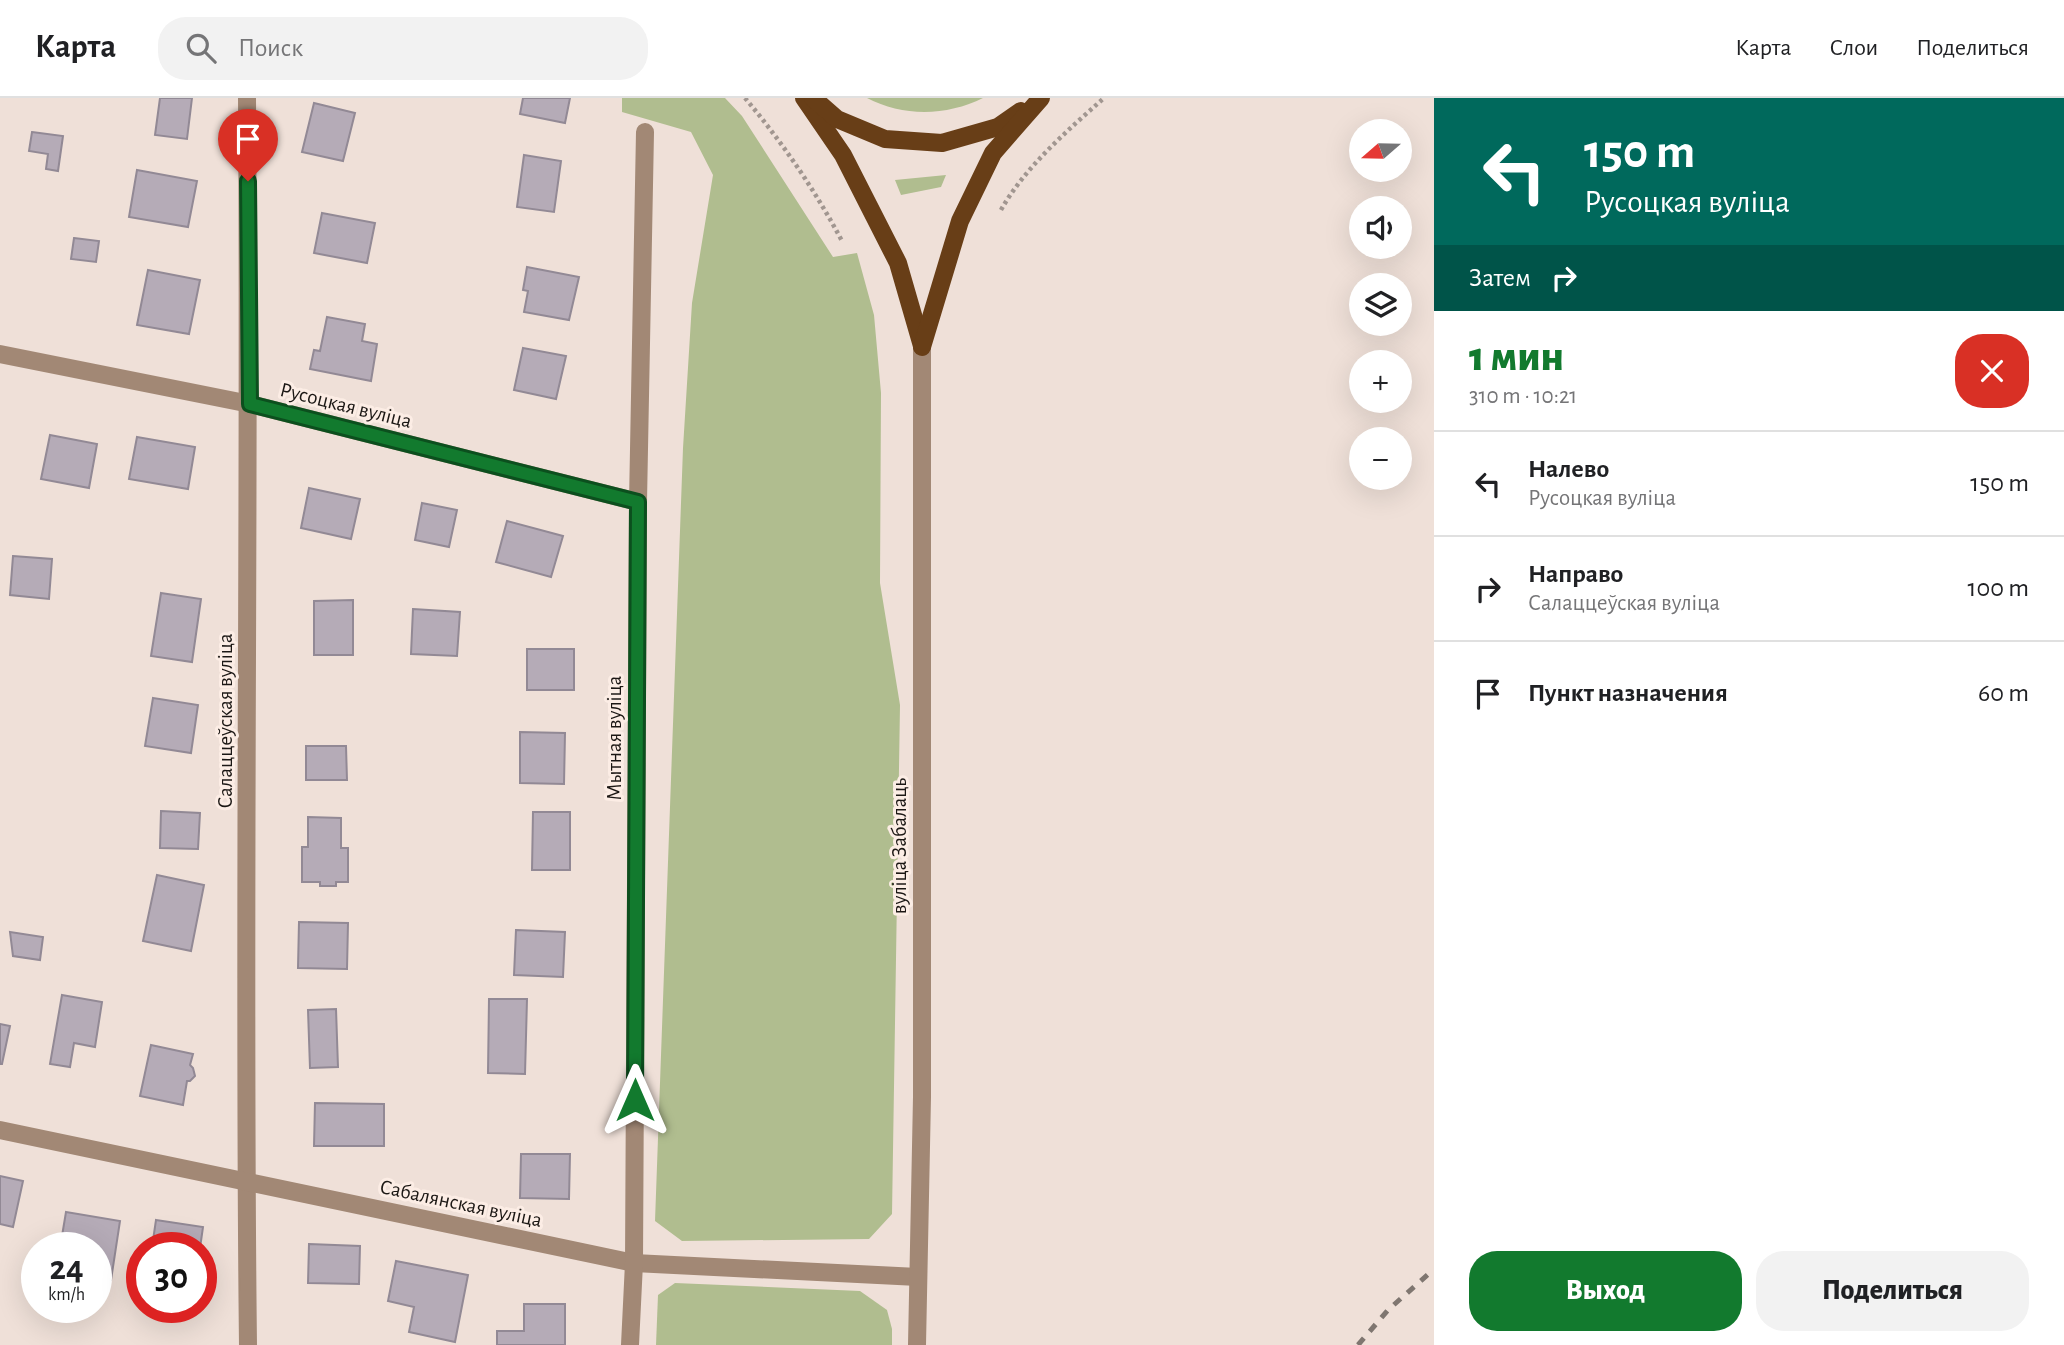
<!DOCTYPE html>
<html lang="ru">
<head>
<meta charset="utf-8">
<style>
	body { margin:0; font-family:"Alegreya Sans",sans-serif; background:#f2f2f2; color:#202124; height:100vh; display:flex; flex-direction:column; font-size:26px; white-space:nowrap }
	* { box-sizing:border-box; margin:0 }
	p { font-size:23px; color:#757577 }
	.icon { flex:none; width:38px; height:38px; fill:none; stroke:currentColor; stroke-width:2; stroke-linecap:round; stroke-linejoin:round }
	.map { position:relative; flex:1; overflow:hidden }
	.sheet { display:flex; flex-direction:column; background:#fff; width:630px }
	.sheet>* { flex:none }
	.hud { background:#00695c; color:#fff; overflow:hidden }
	.needle { width:46px; rotate:250deg }
	.tools { position:absolute; left:1349px; top:21px; display:grid; gap:14px }
	.tools a { display:grid; place-items:center; width:63px; height:63px; border-radius:50%; background:#fff; box-shadow:0 7px 28px #0002; font-size:35px }
	.speed { position:absolute; left:21px; top:1134px; display:flex; gap:14px; font-size:35px; font-weight:700; text-align:center }
	.speed>* { display:grid; place-content:center; width:91px; height:91px; border-radius:50%; background:#fff; box-shadow:0 7px 28px #0002; line-height:1 }
	.speed small { font-size:18px; font-weight:400 }
	.speed .limit { border:10px solid #d22; background:#fff; color:#111 }
	.pin { position:absolute; display:grid; place-items:center; width:60px; height:60px; color:#fff; margin:-72px -30px; border-radius:50% 50% 50% 0; rotate:-45deg; box-shadow:0 0 7px #0007 }
	.pin .icon { rotate:45deg }
	.me { position:absolute; width:77px; margin:-38px; rotate:0deg; stroke-linejoin:round; filter:drop-shadow(0 0 5px #0008) }
	.turn { display:flex; align-items:center; gap:24px; height:147px; padding:0 35px; font-size:32px }
	.turn .icon { width:91px; height:91px; stroke-width:2.5 }
	.turn b { display:block; font-size:49px; line-height:60px }
	.then { display:flex; align-items:center; height:66px; padding:0 35px; background:#0003; gap:14px; font-size:26px }
	.round { display:grid; place-items:center; flex:none; width:74px; height:74px; border-radius:28px; background:#f2f2f2 }
	.summary { display:flex; align-items:center; justify-content:space-between; height:119px; padding:0 35px }
	h1 { font-size:42px; font-weight:800; line-height:52px; color:#127a2e }
	.button { display:flex; gap:14px; margin-top:auto; padding:14px 35px }
	.button a { flex:1; height:80px; border-radius:28px; background:#127a2e; color:#fff; font-size:28px; font-weight:800; line-height:80px; text-align:center }
	.button a+a { background:#f2f2f2; color:#202124 }
	ul { padding:0; list-style:none }
	li { display:flex; align-items:center; gap:21px; height:105px; padding:0 35px; border-top:2px solid #e0e0e0 }
	li div { flex:1 }
	li b { display:block; font-size:26px }
	li em { font-style:normal }
	header { display:flex; align-items:center; gap:42px; box-sizing:border-box; height:98px; padding:0 35px; background:#fff; border-bottom:2px solid #e0e0e0 }
	header strong { font-size:33px }
	nav { display:flex; gap:38px; margin-inline-start:auto; font-size:24px }
	.search { width:490px; height:63px; background:#f2f2f2; display:flex; align-items:center; gap:18px; box-sizing:border-box; padding:0 24px; border-radius:28px; color:#757577; font-size:26px }
	main { display:flex; flex:1; min-height:0 }
	.map>svg:first-child { display:block }
</style>
</head>
<body>
<header>
<strong>Карта</strong>
<div class="search"><svg class="icon" aria-label="search" viewBox="0 0 24 24"><circle cx="10" cy="10" r="6"/><path d="M15 15l6 6"/></svg>Поиск</div>
<nav><a>Карта</a><a>Слои</a><a>Поделиться</a></nav>
</header>
<main>
<div class="map">
<svg width="1434" height="1247" viewBox="0 0 1434 1247">
	<rect width="100%" height="100%" fill="#efe0d8"/>
	<g fill="#b0bd8f">
		<path d="M622,0H725L742,18L833,159L857,155L874,217L881,295L880,485L900,607L892,1116L869,1141L682,1143L655,1123L683,350L692,205L713,77L691,34L622,14Z"/>
		<path d="M867,0H983C947,18 903,19 867,0Z"/>
		<path d="M946,77L941,89L901,97L895,82Z"/>
		<path d="M675,1185L860,1193L887,1212L892,1231V1247H656L658,1197Z"/>
	</g>
	<g fill="#b5abb7" stroke="#928995" stroke-width="2">
		<path d="M160,0H192L187,41L155,37Z"/>
		<path d="M523,0H570L565,25L520,16Z"/>
		<path d="M314,5L355,15L343,63L302,54Z"/>
		<path d="M32,34L63,38L58,73L46,71L48,56L29,53Z"/>
		<path d="M524,57L561,63L554,114L517,109Z"/>
		<path d="M137,72L197,83L188,129L129,119Z"/>
		<path d="M322,115L375,125L367,165L314,155Z"/>
		<path d="M74,140L99,143L96,164L71,161Z"/>
		<path d="M527,169L579,179L569,222L524,214L528,193L523,192Z"/>
		<path d="M148,172L200,182L189,236L137,227Z"/>
		<path d="M327,219L365,226L362,243L377,246L371,283L310,271L314,252L320,253Z"/>
		<path d="M523,250L566,258L556,301L514,292Z"/>
		<path d="M50,337L97,346L89,390L41,381Z"/>
		<path d="M137,339L195,349L188,391L129,381Z"/>
		<path d="M309,390L360,401L351,441L301,430Z"/>
		<path d="M422,405L457,412L449,449L415,442Z"/>
		<path d="M507,423L563,438L551,479L496,464Z"/>
		<path d="M13,458L52,461L49,501L10,497Z"/>
		<path d="M161,495L201,501L192,564L151,558Z"/>
		<path d="M353,502V557H314V503Z"/>
		<path d="M413,511L460,514L457,558L411,556Z"/>
		<rect x="527" y="551" width="47" height="41"/>
		<path d="M153,600L198,607L191,655L145,648Z"/>
		<path d="M520,634L565,635L564,686L520,685Z"/>
		<path d="M306,648H346L347,682H306Z"/>
		<path d="M161,713L200,715L198,751L160,750Z"/>
		<path d="M533,714H570V772H532Z"/>
		<path d="M308,719L341,720V750H348V784H336V788H320V784H302V749H308Z"/>
		<path d="M157,777L204,787L191,853L143,843Z"/>
		<path d="M299,824L348,825L347,871L298,870Z"/>
		<path d="M516,832L565,834L563,879L514,877Z"/>
		<path d="M10,834L43,839L40,862L13,858Z"/>
		<path d="M62,897L102,904L95,949L74,945L70,969L50,966Z"/>
		<path d="M489,901H527L525,976L488,975Z"/>
		<path d="M336,911L338,969L310,970L308,912Z"/>
		<path d="M0,926L10,928L2,966H0Z"/>
		<path d="M151,947L193,956L190,967L193,970L195,978L190,983H187L183,1007L140,998Z"/>
		<path d="M315,1005L384,1006V1048H314Z"/>
		<path d="M521,1056H570L569,1101L520,1100Z"/>
		<path d="M0,1078L23,1083L13,1129L0,1126Z"/>
		<path d="M66,1114L120,1123L111,1182L96,1180V1150H60Z"/>
		<path d="M156,1122L203,1129L200,1150L152,1149Z"/>
		<path d="M309,1146L360,1148L359,1186L308,1185Z"/>
		<path d="M396,1163L468,1177L455,1244L409,1234L414,1209L388,1203Z"/>
		<path d="M524,1206H565V1247H497V1233H524Z"/>
	</g>
	<g fill="none" stroke-linecap="round" stroke-linejoin="round">
		<g stroke="#a19690" stroke-width="4.5" stroke-dasharray="3.5 3.5" stroke-linecap="butt">
			<path d="M745,0C782,44 815,92 842,143"/>
			<path d="M1001,112C1025,69 1068,32 1104,0"/>
		</g>
		<g stroke="#a28875" stroke-width="18">
			<path d="M247,0C250,416 243,831 248,1247"/>
			<path d="M0,256L250,306L638,404"/>
			<path d="M0,1032L634,1165L918,1179"/>
			<path d="M630,1247L634,1165L638,404L645,34"/>
			<path d="M917,1247L922,999V249"/>
		</g>
		<g stroke="#683e17" stroke-width="18">
			<path d="M804,0L843,57L898,165L922,248"/>
			<path d="M813,0L837,21L885,41L942,45L998,29L1021,13"/>
			<path d="M922,249L960,123L993,55L1041,0"/>
		</g>
		<path stroke="#7f7670" stroke-width="5" stroke-dasharray="9 9" stroke-linecap="butt" d="M1358,1247L1388,1212L1434,1171"/>
	</g>
	<g fill="none" stroke-linecap="round" stroke-linejoin="round">
		<g stroke="#0c4f1e" stroke-width="18">
			<path id="route" d="M248,83L250,306L638,404L635,1002"/>
		</g>
		<use href="#route" stroke="#127a2e" stroke-width="12"/>
	</g>
	<g text-anchor="middle" stroke-width="6" stroke-linejoin="round" paint-order="stroke">
		<g font-size="21" fill="#1b1714" stroke="#fcede5">
			<text transform="translate(346 307) rotate(14)" y="7">Русоцкая вуліца</text>
			<text transform="translate(225 623) rotate(-90)" y="7">Салаццеўская вуліца</text>
			<text transform="translate(614 640) rotate(-90)" y="7">Мытная вуліца</text>
			<text transform="translate(899 748) rotate(-90)" y="7">вуліца Забалаць</text>
			<text transform="translate(461 1105) rotate(12)" y="7">Сабалянская вуліца</text>
		</g>
	</g>
</svg>
<div class="tools">
<a><svg class="needle" viewBox="-14 -14 28 28"><path d="M0-13l5 13h-10z" fill="#e53935"/><path d="M0 13l5-13h-10z" fill="#757577"/></svg></a>
<a><svg class="icon" aria-label="sound" viewBox="0 0 24 24"><path d="M4 9h4l5-4v14l-5-4H4zM17 9q2 3 0 6"/></svg></a>
<a><svg class="icon" aria-label="layers" viewBox="0 0 24 24"><path d="M12 4l9 5-9 5-9-5zM3 14l9 5 9-5"/></svg></a>
<a>+</a>
<a>−</a>
</div>
<div class="speed"><div>24<small>km/h</small></div><div class="limit">30</div></div>
<div class="pin" style="left:248px;top:83px;background:#d93025"><svg class="icon" aria-label="arrive" viewBox="0 0 24 24"><path d="M6 21V4h12l-3 4 3 4H6"/></svg></div>
<svg class="me" style="left:635px;top:1002px" viewBox="-20 -20 40 40"><path d="M0-17L14 15 0 8-14 15z" fill="#127a2e" stroke="#fff" stroke-width="4"/></svg>
</div>
<section class="sheet">
<div class="hud">
<div class="turn"><svg class="icon" aria-label="left" viewBox="0 0 24 24"><path d="M17 20v-9H6M10 6l-5 5 5 5"/></svg><div><b>150 m</b>Русоцкая вуліца</div></div>
<div class="then">Затем<svg class="icon" aria-label="right" viewBox="0 0 24 24"><path d="M7 20v-9h11M14 6l5 5-5 5"/></svg></div>
</div>
<div class="summary"><div><h1>1 мин</h1><p>310 m · 10:21</p></div><a class="round" style="background:#d93025;color:#fff"><svg class="icon" aria-label="close" viewBox="0 0 24 24"><path d="M6 6l12 12M18 6L6 18"/></svg></a></div>
<ul>
<li><svg class="icon" aria-label="left" viewBox="0 0 24 24"><path d="M17 20v-9H6M10 6l-5 5 5 5"/></svg><div><b>Налево</b><p>Русоцкая вуліца</p></div><em>150 m</em></li>
<li><svg class="icon" aria-label="right" viewBox="0 0 24 24"><path d="M7 20v-9h11M14 6l5 5-5 5"/></svg><div><b>Направо</b><p>Салаццеўская вуліца</p></div><em>100 m</em></li>
<li><svg class="icon" aria-label="arrive" viewBox="0 0 24 24"><path d="M6 21V4h12l-3 4 3 4H6"/></svg><div><b>Пункт назначения</b></div><em>60 m</em></li>
</ul>
<div class="button"><a>Выход</a><a>Поделиться</a></div>
</section>
</main>
</body>
</html>
